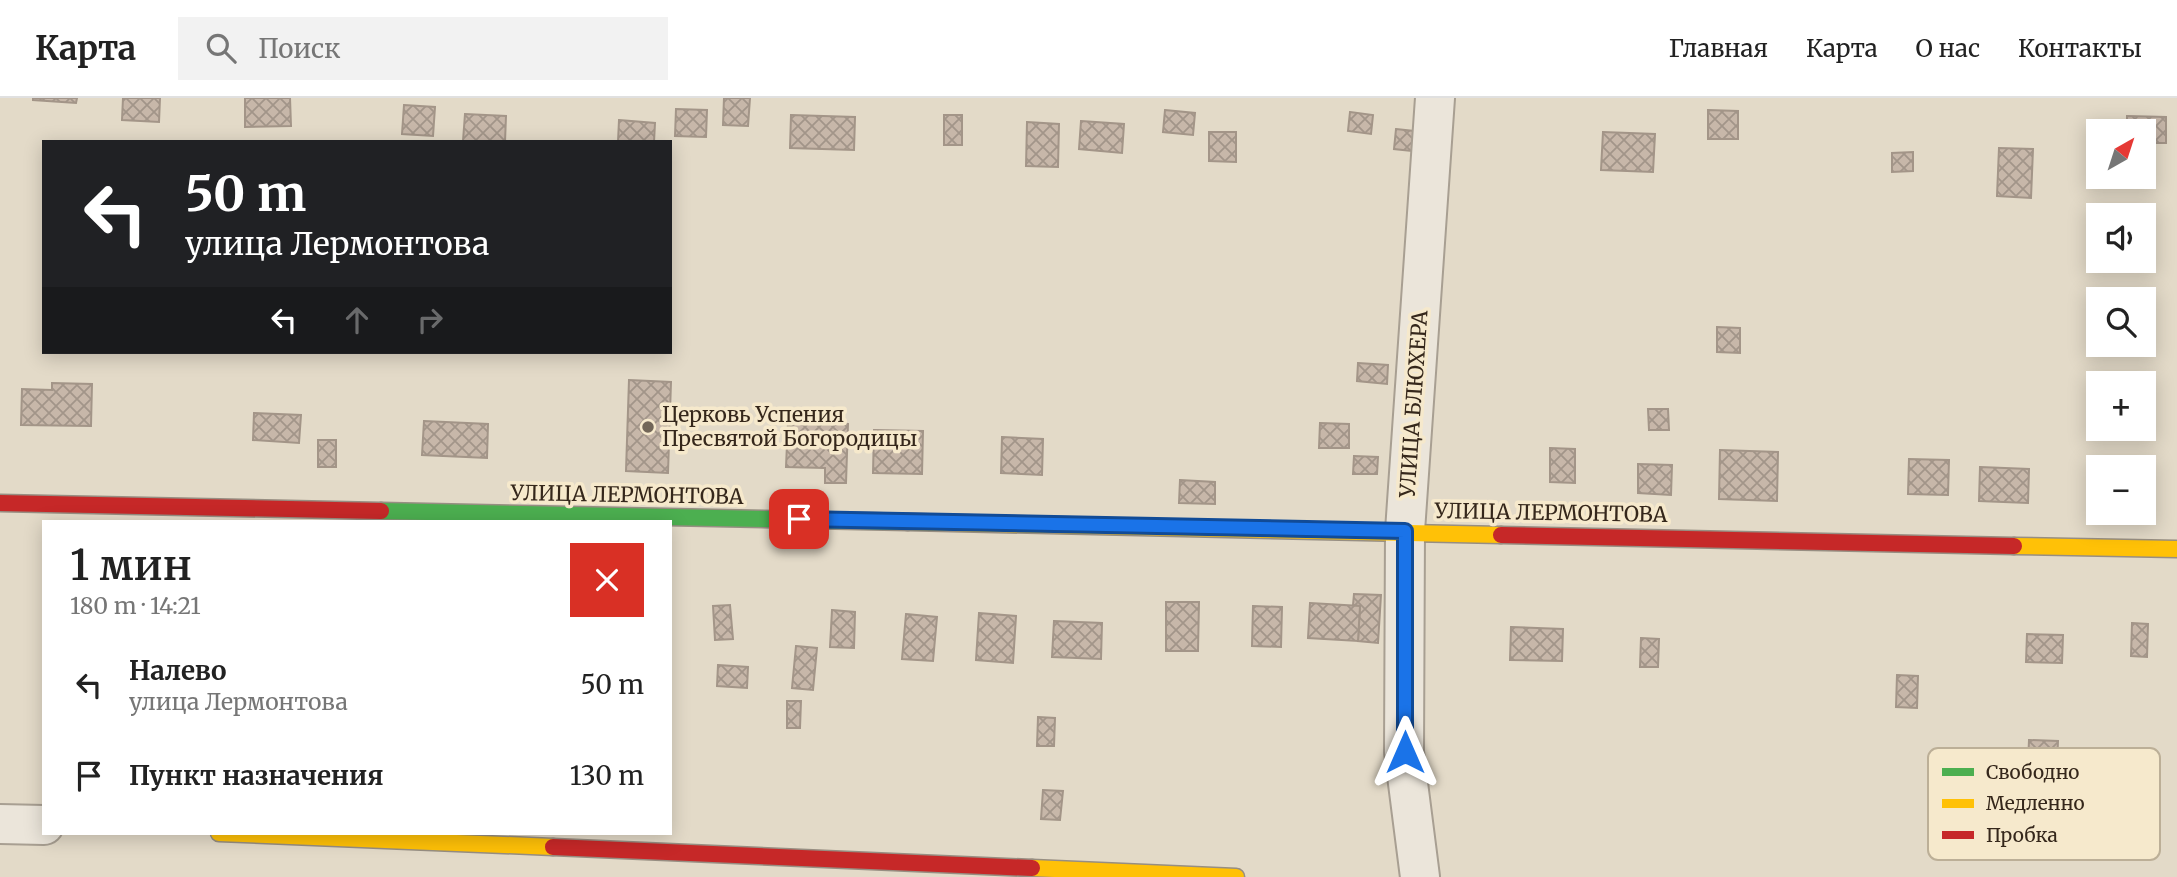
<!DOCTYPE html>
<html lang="ru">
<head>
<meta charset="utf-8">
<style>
	body { margin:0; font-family:Merriweather,serif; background:#f2f2f2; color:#222; height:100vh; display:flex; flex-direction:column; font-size:26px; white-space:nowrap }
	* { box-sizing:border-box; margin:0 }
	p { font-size:23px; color:#767676 }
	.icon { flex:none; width:38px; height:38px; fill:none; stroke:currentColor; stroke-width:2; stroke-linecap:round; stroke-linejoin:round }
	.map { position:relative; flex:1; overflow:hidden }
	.panel { position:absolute; left:42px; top:422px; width:630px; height:315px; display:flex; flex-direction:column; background:#fff; border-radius:0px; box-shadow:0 4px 18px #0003 }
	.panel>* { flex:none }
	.banner { position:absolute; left:42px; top:42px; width:630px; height:214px; border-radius:0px; box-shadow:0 4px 18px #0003; background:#202124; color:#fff; overflow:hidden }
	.needle { width:46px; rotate:39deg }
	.buttons { position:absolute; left:2086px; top:21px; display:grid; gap:14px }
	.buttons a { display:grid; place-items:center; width:70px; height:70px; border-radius:0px; background:#fff; box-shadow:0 4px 18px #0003; font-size:35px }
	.pin { position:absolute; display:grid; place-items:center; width:60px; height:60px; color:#fff; margin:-30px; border-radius:14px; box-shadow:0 4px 10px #0006 }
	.me { position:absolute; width:77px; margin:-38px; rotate:0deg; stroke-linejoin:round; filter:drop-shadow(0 0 5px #0008) }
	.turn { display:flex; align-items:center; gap:24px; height:147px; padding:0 28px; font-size:32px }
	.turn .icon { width:91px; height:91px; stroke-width:2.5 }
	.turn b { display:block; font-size:49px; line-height:60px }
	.lanes { display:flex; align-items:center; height:66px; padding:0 28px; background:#0003; justify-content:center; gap:35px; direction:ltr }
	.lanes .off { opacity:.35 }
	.round { display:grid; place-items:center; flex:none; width:74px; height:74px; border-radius:0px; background:#f2f2f2 }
	.headline { display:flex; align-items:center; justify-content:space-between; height:119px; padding:0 28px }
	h1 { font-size:42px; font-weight:600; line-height:52px }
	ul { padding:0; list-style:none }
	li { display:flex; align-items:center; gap:21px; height:91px; padding:0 28px }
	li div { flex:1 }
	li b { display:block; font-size:26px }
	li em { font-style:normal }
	header { display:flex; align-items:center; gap:42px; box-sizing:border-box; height:98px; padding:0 35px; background:#fff; border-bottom:2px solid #e0e0e0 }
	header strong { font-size:33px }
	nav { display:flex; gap:38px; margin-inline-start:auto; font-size:24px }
	.search { width:490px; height:63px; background:#f2f2f2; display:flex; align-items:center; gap:18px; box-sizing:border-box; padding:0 24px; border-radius:0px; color:#767676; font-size:26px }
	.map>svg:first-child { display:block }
</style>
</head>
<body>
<header>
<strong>Карта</strong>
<div class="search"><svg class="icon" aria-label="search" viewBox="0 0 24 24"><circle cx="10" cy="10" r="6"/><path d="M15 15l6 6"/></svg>Поиск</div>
<nav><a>Главная</a><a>Карта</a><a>О нас</a><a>Контакты</a></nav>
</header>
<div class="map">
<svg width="2177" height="779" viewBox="0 0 2177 779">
	<defs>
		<pattern id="building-cross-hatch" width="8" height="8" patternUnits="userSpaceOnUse" patternTransform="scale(1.75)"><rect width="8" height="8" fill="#c7b7a9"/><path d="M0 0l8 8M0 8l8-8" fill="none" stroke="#a29589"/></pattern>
	</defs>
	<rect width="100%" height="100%" fill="#e3dac8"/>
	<g fill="url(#building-cross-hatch)" stroke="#a39588" stroke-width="2">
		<path d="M33,0H77L76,5L33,2Z"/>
		<path d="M123,0H160L159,24L122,22Z"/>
		<path d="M245,0H290L291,28L245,29Z"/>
		<path d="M724,0H750L748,28L723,27Z"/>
		<path d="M404,7L435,9L433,38L402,36Z"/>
		<path d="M676,11L707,12L706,39L675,38Z"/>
		<path d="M1165,12L1195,15L1193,37L1163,34Z"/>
		<path d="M1708,12L1738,13V41H1708Z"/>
		<path d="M1350,14L1373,17L1371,36L1348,33Z"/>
		<path d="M465,16L506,18L505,44L463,43Z"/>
		<path d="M791,17L855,19L854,52L790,50Z"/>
		<rect x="944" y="17" width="18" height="30"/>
		<path d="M2127,18L2166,19V45H2144V33H2127Z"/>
		<path d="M619,22L655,25L654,44H618Z"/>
		<path d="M1081,23L1124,26L1122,55L1079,51Z"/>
		<path d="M1027,24L1059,26L1058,69L1026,68Z"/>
		<path d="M1396,31L1423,34L1421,54L1394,51Z"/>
		<path d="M1209,34H1236V64L1209,63Z"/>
		<path d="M1603,34L1655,36L1653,74L1601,72Z"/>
		<path d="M1999,50L2033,51L2031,100L1997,98Z"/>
		<path d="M1913,54V73L1892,74V55Z"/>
		<path d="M1717,229L1740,230V255L1717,254Z"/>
		<path d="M1358,265L1388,267L1387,286L1357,283Z"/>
		<path d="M629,282L671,284L668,375L626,373Z"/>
		<path d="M52,285L92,286L91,328L21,327L22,291L52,292Z"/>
		<path d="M1648,311H1668L1669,332H1649Z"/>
		<path d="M254,315L301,317L299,345L253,342Z"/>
		<path d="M424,323L488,326L487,360L422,357Z"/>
		<path d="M788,323L848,326L846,385H825V370L786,369Z"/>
		<path d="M1320,325L1349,326V350H1319Z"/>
		<path d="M874,332L923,333L922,376L873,375Z"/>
		<path d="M1002,339L1043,341L1042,377L1001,375Z"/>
		<rect x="318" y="342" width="18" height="27"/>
		<path d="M1550,350L1575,351V385L1550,384Z"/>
		<path d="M1720,352L1778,354L1777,403L1719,401Z"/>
		<path d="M1354,358L1378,359L1377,376H1353Z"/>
		<path d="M1909,361L1949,362L1948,397L1908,396Z"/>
		<path d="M1638,366L1672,367L1671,397L1638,395Z"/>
		<path d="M1980,369L2029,371L2028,405L1979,403Z"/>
		<path d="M1180,382L1215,384V406L1179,405Z"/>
		<path d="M1354,496L1381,497L1378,545L1358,543L1360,508L1353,507Z"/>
		<path d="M1166,504H1199L1198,553H1166Z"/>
		<path d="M1310,505L1360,508L1358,543L1308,540Z"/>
		<path d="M730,507L733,541L715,542L713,508Z"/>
		<path d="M1253,508L1282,509L1281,549L1252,548Z"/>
		<path d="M832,512L855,514L854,550L830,549Z"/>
		<path d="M979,515L1016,518L1013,565L976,562Z"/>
		<path d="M906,516L937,519L933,563L902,561Z"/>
		<path d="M1054,523L1102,525L1101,561L1052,559Z"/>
		<path d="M2132,525L2148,526L2147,559L2131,558Z"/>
		<path d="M1511,529L1563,531L1562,563L1510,562Z"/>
		<path d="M2027,536L2063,537L2062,565L2026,564Z"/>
		<path d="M1641,540L1659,541L1658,569H1640Z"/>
		<path d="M796,548L817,550L813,592L792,590Z"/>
		<path d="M718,567L748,569L747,590L717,588Z"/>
		<path d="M1897,577L1918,578L1917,610L1896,609Z"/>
		<path d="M787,603H801L800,630H787Z"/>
		<path d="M1038,619L1055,620L1054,648H1037Z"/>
		<path d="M2029,642L2058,643L2057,667L2028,666Z"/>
		<path d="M1043,692L1063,693L1060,722L1041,721Z"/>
	</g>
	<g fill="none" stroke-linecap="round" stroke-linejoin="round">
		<g stroke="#a89f92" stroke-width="42">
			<g id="street">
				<path d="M0,726L44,727"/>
				<path d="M1420,779L1404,654L1405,433L1435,0"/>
			</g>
		</g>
		<g stroke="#978e82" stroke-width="19">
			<path id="fast" d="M381,413L908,424"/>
		</g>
		<g stroke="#978e82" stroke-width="19">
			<g id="slow">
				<path d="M908,424L1501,437"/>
				<path d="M2014,448L2177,451"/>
				<path d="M219,735L553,749"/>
				<path d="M1032,770L1236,779"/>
			</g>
		</g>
		<g stroke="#978e82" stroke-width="19">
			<g id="jam">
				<path d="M0,405L381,413"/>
				<path d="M1501,437L2014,448"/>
				<path d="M553,749L1032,770"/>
			</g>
		</g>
		<use href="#street" stroke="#ebe5da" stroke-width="38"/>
		<use href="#fast" stroke="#4caf50" stroke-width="16"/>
		<use href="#slow" stroke="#ffc107" stroke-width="16"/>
		<use href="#jam" stroke="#c62828" stroke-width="16"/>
	</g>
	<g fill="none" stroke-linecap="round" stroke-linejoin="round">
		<g stroke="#114b97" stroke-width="18">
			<path id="route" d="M799,421L1405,433V654"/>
		</g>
		<use href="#route" stroke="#1a73e8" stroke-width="12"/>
	</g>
	<circle fill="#726658" stroke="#f6e9cc" stroke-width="2.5" cx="648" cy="329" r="7"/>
	<g text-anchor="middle" stroke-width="7" stroke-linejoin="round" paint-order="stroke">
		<g font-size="21" fill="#35271b" stroke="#f6e9cc">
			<text transform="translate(1414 306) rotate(-86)" y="7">УЛИЦА БЛЮХЕРА</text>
			<text transform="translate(627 397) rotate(1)" y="7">УЛИЦА ЛЕРМОНТОВА</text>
			<text transform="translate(1551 415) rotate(1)" y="7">УЛИЦА ЛЕРМОНТОВА</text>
		</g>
		<g font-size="21" fill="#35271b" stroke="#f6e9cc" text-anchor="start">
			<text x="662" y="324">Церковь Успения<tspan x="662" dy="24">Пресвятой Богородицы</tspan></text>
		</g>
	</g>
	<rect x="1928" y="650" width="232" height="112" rx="10" fill="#f6e9cc" stroke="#bcaf97" stroke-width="2"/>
	<rect x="1942" y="670" width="32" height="8" fill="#4caf50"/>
	<rect x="1942" y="701" width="32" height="9" fill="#ffc107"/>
	<rect x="1942" y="733" width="32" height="8" fill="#c62828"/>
	<g font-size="19" fill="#35271b">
		<text x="1986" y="681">Свободно</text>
		<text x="1986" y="712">Медленно</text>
		<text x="1986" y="744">Пробка</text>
	</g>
</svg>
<div class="buttons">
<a><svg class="needle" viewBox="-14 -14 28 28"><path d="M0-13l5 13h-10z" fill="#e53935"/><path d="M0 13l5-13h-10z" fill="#767676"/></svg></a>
<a><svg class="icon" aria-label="sound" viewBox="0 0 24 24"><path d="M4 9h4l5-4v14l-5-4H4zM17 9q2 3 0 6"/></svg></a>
<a><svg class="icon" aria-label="search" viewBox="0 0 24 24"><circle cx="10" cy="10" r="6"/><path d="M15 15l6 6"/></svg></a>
<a>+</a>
<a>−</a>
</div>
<div class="pin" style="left:799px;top:421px;background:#d93025"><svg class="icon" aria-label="arrive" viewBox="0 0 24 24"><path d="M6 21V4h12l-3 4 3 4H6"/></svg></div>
<svg class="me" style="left:1405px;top:654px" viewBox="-20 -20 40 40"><path d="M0-17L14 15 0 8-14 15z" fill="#1a73e8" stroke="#fff" stroke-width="4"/></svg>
<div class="banner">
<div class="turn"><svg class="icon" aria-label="left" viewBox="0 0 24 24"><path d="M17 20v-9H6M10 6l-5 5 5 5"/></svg><div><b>50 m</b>улица Лермонтова</div></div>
<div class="lanes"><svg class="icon" aria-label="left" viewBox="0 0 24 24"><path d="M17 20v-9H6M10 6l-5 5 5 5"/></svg><svg class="icon off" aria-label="ahead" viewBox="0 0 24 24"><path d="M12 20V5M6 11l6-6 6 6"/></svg><svg class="icon off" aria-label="right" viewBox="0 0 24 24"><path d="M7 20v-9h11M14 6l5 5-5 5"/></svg></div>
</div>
<section class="panel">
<div class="headline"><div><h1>1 мин</h1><p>180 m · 14:21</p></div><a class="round" style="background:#d93025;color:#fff"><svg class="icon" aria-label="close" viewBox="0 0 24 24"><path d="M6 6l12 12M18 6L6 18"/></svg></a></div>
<ul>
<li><svg class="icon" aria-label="left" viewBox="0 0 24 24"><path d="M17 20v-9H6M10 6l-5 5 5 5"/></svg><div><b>Налево</b><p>улица Лермонтова</p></div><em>50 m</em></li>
<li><svg class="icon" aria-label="arrive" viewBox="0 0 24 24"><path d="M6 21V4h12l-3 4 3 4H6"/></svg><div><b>Пункт назначения</b></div><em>130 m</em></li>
</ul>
</section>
</div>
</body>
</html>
